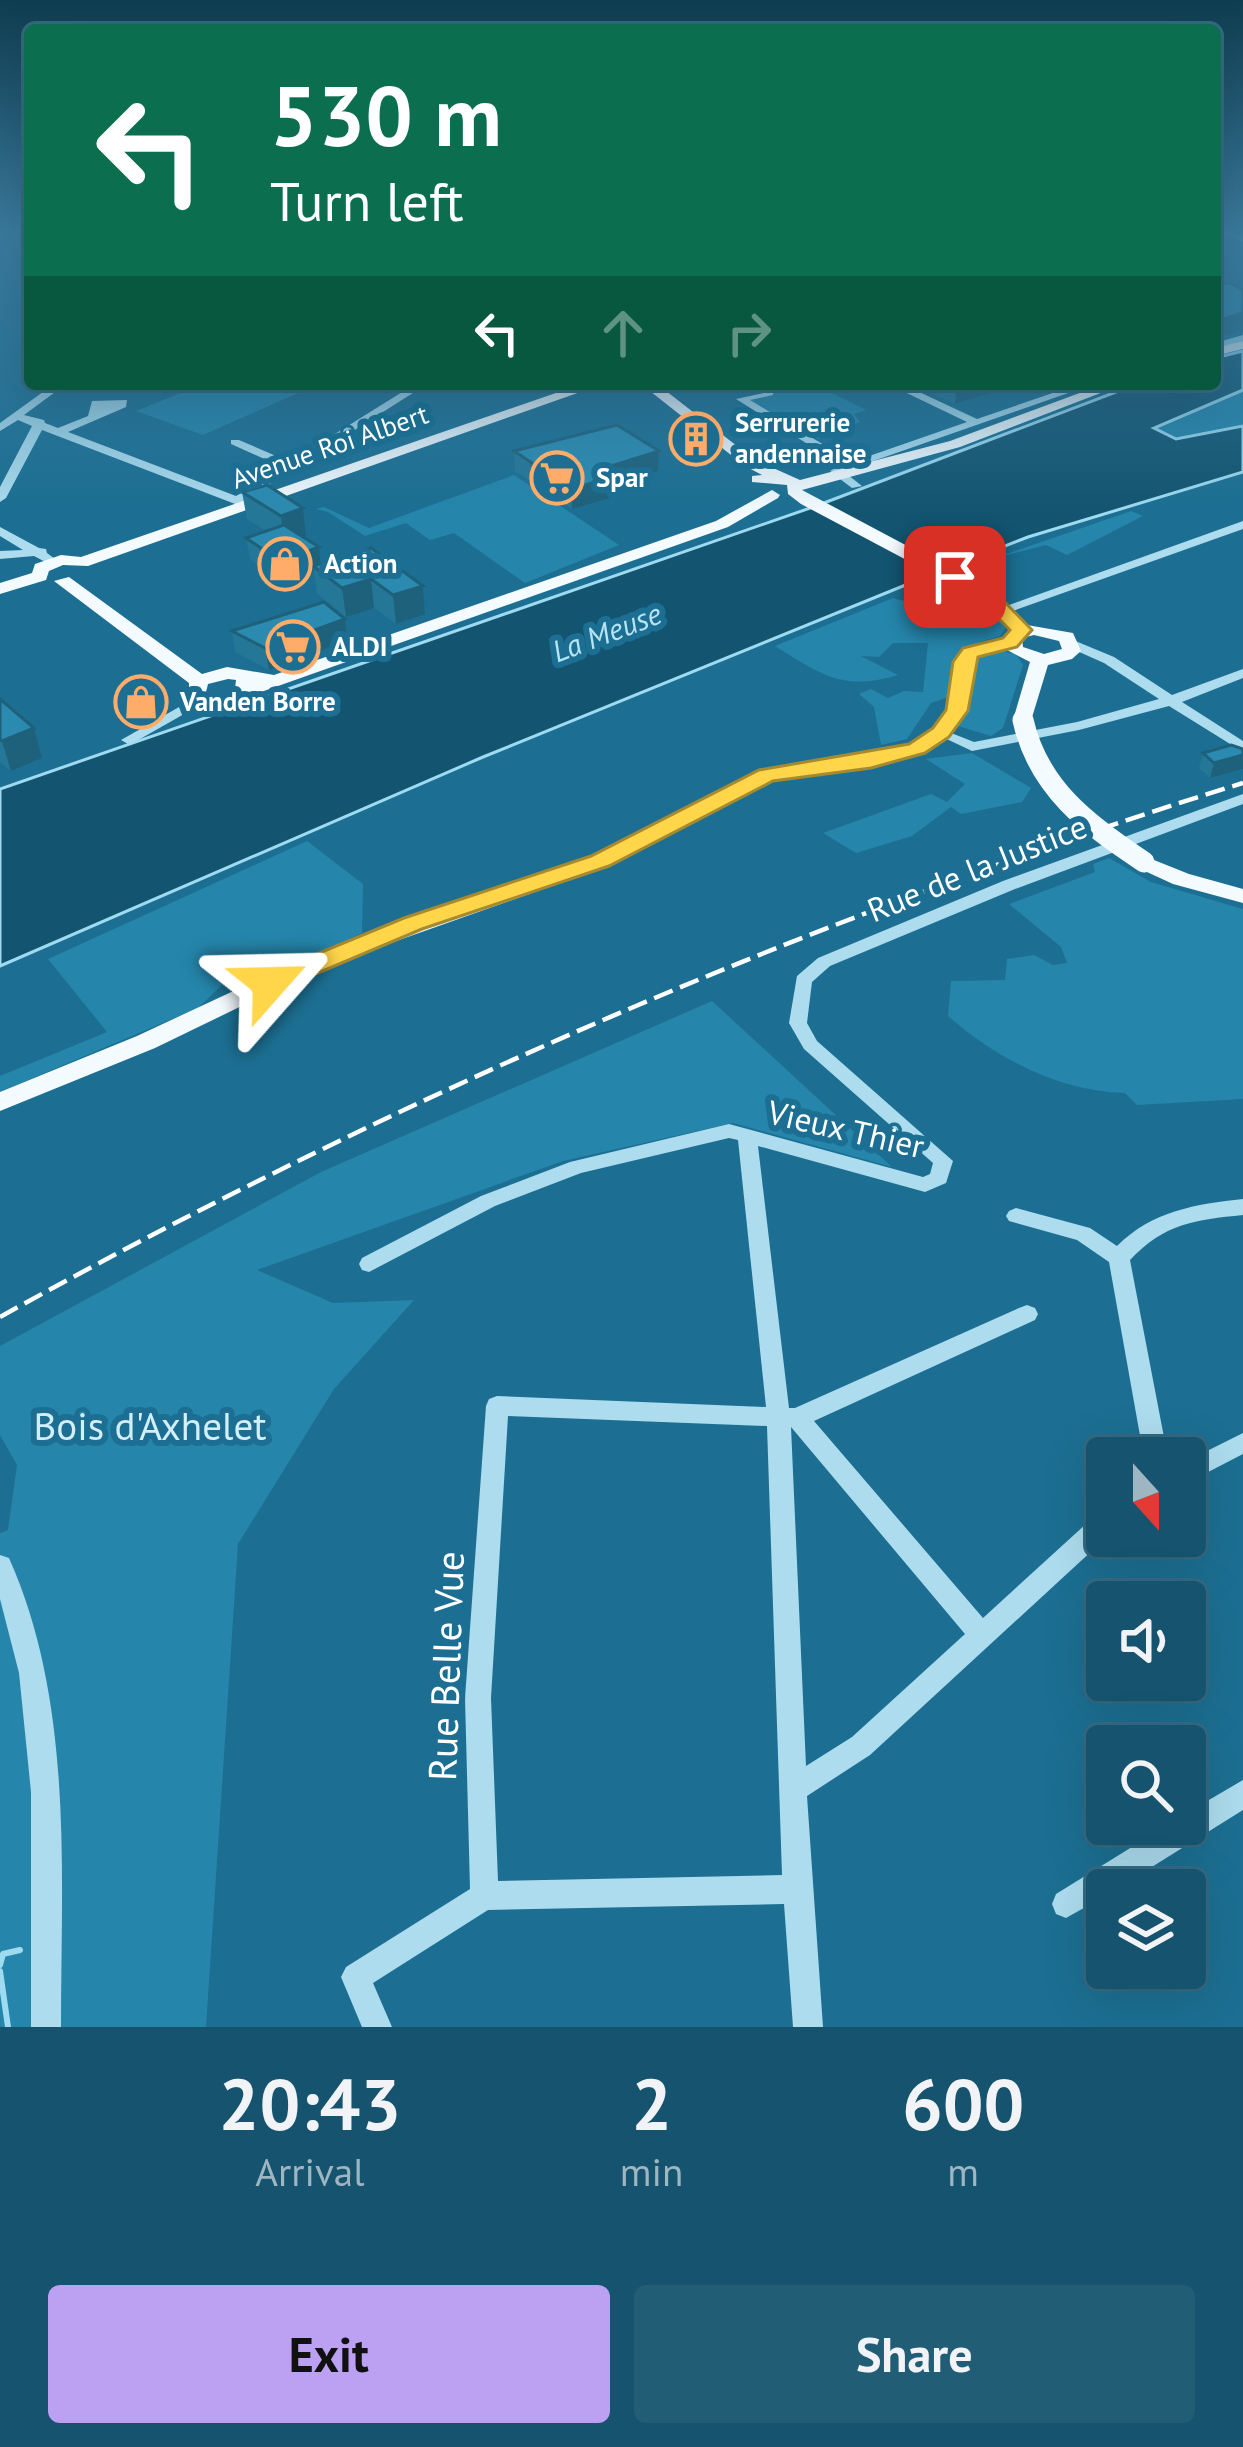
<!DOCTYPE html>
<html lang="en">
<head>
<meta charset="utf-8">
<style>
	body { margin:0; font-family:"PT Sans",sans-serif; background:#225d76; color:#f1f3f6; height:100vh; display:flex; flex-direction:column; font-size:45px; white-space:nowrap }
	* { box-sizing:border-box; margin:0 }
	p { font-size:39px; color:#9db6c2 }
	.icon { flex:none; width:66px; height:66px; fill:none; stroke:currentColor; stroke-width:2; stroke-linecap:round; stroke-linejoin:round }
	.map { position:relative; height:2027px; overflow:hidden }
	.panel { display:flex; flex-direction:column; background:#15536e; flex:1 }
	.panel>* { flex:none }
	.banner { position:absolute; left:24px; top:24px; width:1197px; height:366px; border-radius:12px; box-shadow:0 12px 48px #0002,0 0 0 3px #346981; background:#0b6e4f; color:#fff; overflow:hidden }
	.needle { width:78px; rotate:159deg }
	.controls { position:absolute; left:1086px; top:1437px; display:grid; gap:24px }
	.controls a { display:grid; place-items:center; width:120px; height:120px; border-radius:12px; background:#15536e; box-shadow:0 12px 48px #0002,0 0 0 3px #346981; font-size:60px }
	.pin { position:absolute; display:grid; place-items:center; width:102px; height:102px; color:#fff; margin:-51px; border-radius:24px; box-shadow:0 6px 18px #0006 }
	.me { position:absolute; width:132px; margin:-66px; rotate:65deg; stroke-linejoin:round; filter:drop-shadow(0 0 9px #0008) }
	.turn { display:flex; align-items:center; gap:42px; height:252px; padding:0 48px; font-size:54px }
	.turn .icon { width:156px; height:156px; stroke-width:2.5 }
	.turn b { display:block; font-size:84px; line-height:102px }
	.lanes { display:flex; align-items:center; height:114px; padding:0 48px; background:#0003; justify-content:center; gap:60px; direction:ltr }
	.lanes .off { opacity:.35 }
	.eta { display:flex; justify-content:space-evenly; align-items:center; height:204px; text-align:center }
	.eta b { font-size:72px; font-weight:600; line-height:84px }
	.button { display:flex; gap:24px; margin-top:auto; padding:24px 48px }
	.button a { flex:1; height:138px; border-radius:12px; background:#bca0f2; color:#111; font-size:48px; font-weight:600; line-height:138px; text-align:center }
	.button a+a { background:#225d76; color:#f1f3f6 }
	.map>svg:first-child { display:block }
</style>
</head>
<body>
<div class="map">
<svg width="1243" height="2027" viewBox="0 0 1243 2027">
	<rect width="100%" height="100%" fill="#1c6f92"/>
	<g fill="#2585ab">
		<path d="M203,384H294L307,389L203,435L136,411Z"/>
		<path d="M814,384L866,410L854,414L860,422L818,439L746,399Z"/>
		<path d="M1243,390V426L1176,439L1153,428Z"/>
		<path d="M514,475L619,545L525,583L454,533L430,540L406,523L365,536L328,512L316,509L324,507L369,528Z"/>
		<path d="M1131,511L1143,516L1067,555L1046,545L992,559Z"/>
		<path d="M954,586L985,603L1006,627L1000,636L979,642L957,658L949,697L931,703L907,739L881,745L874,707L859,694L871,689L888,698L904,691L923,692L928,643H893L879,657L861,656L898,675C843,692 820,674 775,646L893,598L919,605L934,596H950Z"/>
		<path d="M999,651L1016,654L1023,665L1003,728L991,736L958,726L973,660Z"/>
		<path d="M972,753L1031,788L1022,802L961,814L951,807L912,836L856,853L823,833L931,794L947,802L965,784L926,759Z"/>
		<path d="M307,841L363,884L362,933L271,974L262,968L222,985L198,1008L0,1092V1076L107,1032L48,959Z"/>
		<path d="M1109,858L1151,882L1243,909V1099L1137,1105L1125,1093C1059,1091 997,1059 948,1016L951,981L1005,980L1007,959L1034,955L1053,965L1067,963L1061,947L1009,904L1095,872L1093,864Z"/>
		<path d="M712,1001L892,1167L733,1123L563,1161L257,1270L333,1303L414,1300L334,1389L238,1544L206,2027H0V1533L8,1530L17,1465L0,1435V1346L321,1172Z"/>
	</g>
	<path fill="#135470" stroke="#9fdbf0" stroke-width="3" d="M1243,351V390L1154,428L1176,439L1243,426V472L1028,537L908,584L483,757L0,966V789L816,506L1137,384H1215V358Z"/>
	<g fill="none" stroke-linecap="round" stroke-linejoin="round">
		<g stroke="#9fdbf0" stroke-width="6">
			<path d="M0,1965L3,1954L20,1950"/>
			<path d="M0,1971L8,2027"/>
		</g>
		<g fill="#acdcee" fill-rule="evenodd">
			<path d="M1219,231H1231L1243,236V242Z"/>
			<path d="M1243,335V341L1215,349V343Z"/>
			<path d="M54,384H66L24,415L44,420L45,423L58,428L88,416L92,401L127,400L126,407L68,432L236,496L282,467L231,444V440H239L290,462L415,384H427L246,499L251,501V507H243L42,430L6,498L0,502V487L32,426L18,420L0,431V423Z"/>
			<path d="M888,384H902L977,419L1079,384H1094L836,474L830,471L841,465L736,399L773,391V395L750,400L852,462L967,422Z"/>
			<path d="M840,475H848L862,486L852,488L840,479Z"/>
			<path d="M1243,521V529L1010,612L998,609Z"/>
			<path d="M0,527L39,548L46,549L47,553L59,562L53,566L34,556L0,559V551L23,550L0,536Z"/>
			<path d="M1073,640L1114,657L1172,695L1243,669V678L1182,702L1243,741V752L1169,706L1079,730L972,751L934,733L941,729L974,742L1077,722L1159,699L1104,663L1068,647V641Z"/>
			<path d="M202,694L209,698L207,701L133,743L128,744L121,740Z"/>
			<path d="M1243,794V804L1015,889L830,966L812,982L807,1023L817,1041L953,1161L946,1183L925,1192L758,1146L789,1408H795L1019,1308L1027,1305L1035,1308L1038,1314L1035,1320L814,1421L983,1618L1098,1513L1107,1510L1108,1536L870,1755L807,1796L823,2027H793L784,1904L488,1910L373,1983L392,2027H362L341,1977L346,1967L470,1889L465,1698L486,1406L489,1399L497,1396L766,1407L738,1140L729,1138L581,1173L495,1206L369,1272L362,1270L359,1264L362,1258L481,1196L570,1162L729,1124L923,1177L930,1174L933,1163L804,1049L789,1023L797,976L818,958L1003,881ZM508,1416L767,1426L782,1875L498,1881L491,1698ZM791,1427L965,1634L852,1737L806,1766Z"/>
			<path d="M1243,1199V1215C1195,1220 1165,1223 1130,1260L1168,1458H1144L1109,1262L1077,1240L1009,1221L1006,1216L1009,1211L1016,1208L1090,1228L1117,1246C1152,1211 1196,1204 1243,1199Z"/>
			<path d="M1243,1433V1454L1185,1484V1462Z"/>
			<path d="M0,1555L9,1558C74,1704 61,1871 61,2027H31V1792L19,1673L0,1599Z"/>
			<path d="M1243,1780V1810L1115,1890H1107V1895L1066,1918L1056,1914L1052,1904L1056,1894L1169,1824H1185V1814Z"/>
		</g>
		<g fill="#f4fbff" fill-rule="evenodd">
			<path d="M1243,341V349L1215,356V348Z"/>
			<path d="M582,384H603L88,566L63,565L49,571L46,580L0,594V583L32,573L35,564L61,555L81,557Z"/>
			<path d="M641,384H657L755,460L800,480L950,441L1104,384H1124L960,447L802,490L992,591L1027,625L1073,633L1081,651L1072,659L1048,665L1030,724L1023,726L1013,720L1030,662L1005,649L977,657L973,662L967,711L948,737L924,752L871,767L772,780L608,866L320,968L155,1048L0,1111V1092L137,1036L304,958L592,856L760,771L869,755L910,744L934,729L947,711L955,662L965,649L1004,638L1012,630L980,599L801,504L788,494L787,485L752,482V476L762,475L745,466ZM1034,635L1059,641L1062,649L1044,654L1023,647L1022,638Z"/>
			<path d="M772,490L780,495L778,498L728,527L219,707L189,699V683L54,581L69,577L202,674L227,667L274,675L716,521ZM228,679L236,680L235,689L218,695L206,692L208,684Z"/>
			<path d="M1144,856L1189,874L1243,889V903L1173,884L1136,867L1133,862L1136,857Z"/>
		</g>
		<path stroke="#fff" stroke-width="4.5" stroke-dasharray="20 8" stroke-linecap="butt" d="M0,1317C393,1099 813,916 1243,783"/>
		<path stroke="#f4fbff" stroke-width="21" d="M1023,720C1038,788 1088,825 1144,862"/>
	</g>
	<g fill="#257797">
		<path d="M919,384H996L995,391L955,404L919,387Z"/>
		<path d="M514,451H659L658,471L617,485V496L572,509L515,471Z"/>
		<path d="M242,492L303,508L306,536L303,537L321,563L423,586L425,614L396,624L374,608L346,617L317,594L314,571L283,582L250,559L246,538L266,531L247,519Z"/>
		<path d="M345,619L347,641L269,670L235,652L232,631Z"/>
		<path d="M0,699L34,728L42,758L11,771L0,762Z"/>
		<path d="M1243,749V769L1210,778L1199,768L1203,753Z"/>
	</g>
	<g fill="#1e617b">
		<path d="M1243,313V330L1215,338V321Z"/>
		<path d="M957,384H996L995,391L955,404Z"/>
		<path d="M659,451L658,471L617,485V496L572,509L571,489L605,468Z"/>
		<path d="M303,508L306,536L285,543L281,516Z"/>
		<path d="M319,547L321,568L313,566L314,571L283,582L280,561Z"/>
		<path d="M371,579L374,608L346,617L342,588Z"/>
		<path d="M423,586L425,614L396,624L393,595Z"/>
		<path d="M345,619L347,641L269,670L265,648Z"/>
		<path d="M34,728L42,758L11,771L2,741Z"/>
		<path d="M1243,755V769L1210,778L1214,763Z"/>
	</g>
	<g fill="#2b8ab0" stroke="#1e617b" stroke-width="3">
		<path d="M1230,283L1243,290V313L1215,321V294L1218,293L1215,291V285Z"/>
		<path d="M617,425L659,451L605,468L617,476L571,489L514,451Z"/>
		<path d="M267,485L303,508L281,516L242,492Z"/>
		<path d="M284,525L319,547L280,561L246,538Z"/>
		<path d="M371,548L423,586L393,595L371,579L342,588L313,566Z"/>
		<path d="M324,602L345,619L265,648L232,631Z"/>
		<path d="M0,699L34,728L2,741L0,739Z"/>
		<path d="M1231,745L1243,749V755L1214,763L1203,753Z"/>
	</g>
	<linearGradient id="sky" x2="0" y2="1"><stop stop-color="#0f3d50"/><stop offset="0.45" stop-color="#3a7a9d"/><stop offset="1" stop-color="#3a7a9d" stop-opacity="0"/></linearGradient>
	<rect width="1243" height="515" fill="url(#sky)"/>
	<path fill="#ffd54a" stroke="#a68a30" stroke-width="3" d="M955,571L993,590L1032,630L1017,647L978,657L968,711L949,737L925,753L871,768L773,781L609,866L422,929L280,989H261L257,983L261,977L404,918L591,856L759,770L909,744L933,728L946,710L953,662L963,648L1003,638L1010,630L979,599L948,581V573Z"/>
	<defs>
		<g id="building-ring" transform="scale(2.7)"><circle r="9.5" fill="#1c6f92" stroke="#ffac6a" stroke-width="1.5"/><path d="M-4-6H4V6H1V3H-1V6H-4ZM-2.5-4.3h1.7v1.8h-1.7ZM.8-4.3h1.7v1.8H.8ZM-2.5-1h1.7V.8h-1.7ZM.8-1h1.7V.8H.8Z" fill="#ffac6a"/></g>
		<g id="supermarket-ring" transform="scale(2.7)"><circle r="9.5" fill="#1c6f92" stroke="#ffac6a" stroke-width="1.5"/><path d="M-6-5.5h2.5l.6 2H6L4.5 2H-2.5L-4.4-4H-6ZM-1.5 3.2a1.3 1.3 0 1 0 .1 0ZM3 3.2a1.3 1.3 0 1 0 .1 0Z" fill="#ffac6a"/></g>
		<g id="shop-ring" transform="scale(2.7)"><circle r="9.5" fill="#1c6f92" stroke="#ffac6a" stroke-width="1.5"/><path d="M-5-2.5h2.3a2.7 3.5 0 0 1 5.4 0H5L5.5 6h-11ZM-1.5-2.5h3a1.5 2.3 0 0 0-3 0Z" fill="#ffac6a"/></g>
	</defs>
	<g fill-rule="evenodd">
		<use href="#building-ring" x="696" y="439"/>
		<use href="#supermarket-ring" x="557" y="478"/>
		<use href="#shop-ring" x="285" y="564"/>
		<use href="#supermarket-ring" x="293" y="647"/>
		<use href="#shop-ring" x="141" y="702"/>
	</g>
	<g text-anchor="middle" stroke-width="12" stroke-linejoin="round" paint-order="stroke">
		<g font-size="27" font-weight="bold" fill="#fff" stroke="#1c6f92" text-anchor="start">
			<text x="735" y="432">Serrurerie<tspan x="735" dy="31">andennaise</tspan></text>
			<text x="596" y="487">Spar</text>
			<text x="324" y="573">Action</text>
			<text x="332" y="656">ALDI</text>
			<text x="180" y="711">Vanden Borre</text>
		</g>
		<g font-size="27" fill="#fff" stroke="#1c6f92">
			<text transform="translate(330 447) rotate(-19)" y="9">Avenue Roi Albert</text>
		</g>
		<g font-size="30" font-style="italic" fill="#b8e5f5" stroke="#1c6f92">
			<text transform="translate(607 633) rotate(-21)" y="10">La Meuse</text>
		</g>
		<g font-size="33" fill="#fff" stroke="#1c6f92">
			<text transform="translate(977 868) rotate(-22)" y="12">Rue de la Justice</text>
			<text transform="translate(846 1129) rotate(13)" y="12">Vieux Thier</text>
		</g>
		<g font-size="39" fill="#d3effa" stroke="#1c6f92">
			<text x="150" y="1440">Bois d'Axhelet</text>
		</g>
		<g font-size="39" fill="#fff" stroke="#1c6f92">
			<text transform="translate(446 1666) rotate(-88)" y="14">Rue Belle Vue</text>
		</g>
	</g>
</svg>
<div class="controls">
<a><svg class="needle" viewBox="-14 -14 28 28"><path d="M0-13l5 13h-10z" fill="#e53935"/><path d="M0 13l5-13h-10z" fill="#9db6c2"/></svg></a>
<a><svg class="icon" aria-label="sound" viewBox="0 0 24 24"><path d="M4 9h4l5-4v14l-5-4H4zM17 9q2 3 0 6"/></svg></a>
<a><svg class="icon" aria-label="search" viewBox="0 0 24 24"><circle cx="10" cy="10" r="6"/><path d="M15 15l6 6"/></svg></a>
<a><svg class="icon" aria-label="layers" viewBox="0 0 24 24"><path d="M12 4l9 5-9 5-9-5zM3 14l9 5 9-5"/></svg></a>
</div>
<div class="pin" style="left:955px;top:577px;background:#d93025"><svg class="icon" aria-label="arrive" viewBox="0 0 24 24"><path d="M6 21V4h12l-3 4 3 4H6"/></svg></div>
<svg class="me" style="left:270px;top:983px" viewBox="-20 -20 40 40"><path d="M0-17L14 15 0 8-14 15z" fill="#ffd54a" stroke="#fff" stroke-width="4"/></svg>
<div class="banner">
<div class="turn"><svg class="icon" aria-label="left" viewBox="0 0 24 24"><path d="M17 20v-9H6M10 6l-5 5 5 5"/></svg><div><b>530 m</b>Turn left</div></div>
<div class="lanes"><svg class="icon" aria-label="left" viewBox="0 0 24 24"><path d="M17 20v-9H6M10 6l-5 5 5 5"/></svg><svg class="icon off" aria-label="ahead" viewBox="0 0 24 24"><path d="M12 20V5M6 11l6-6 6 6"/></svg><svg class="icon off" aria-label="right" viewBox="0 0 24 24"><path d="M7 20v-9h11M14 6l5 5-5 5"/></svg></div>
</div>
</div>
<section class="panel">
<div class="eta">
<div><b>20:43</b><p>Arrival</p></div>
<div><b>2</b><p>min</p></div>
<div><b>600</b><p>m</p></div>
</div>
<div class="button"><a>Exit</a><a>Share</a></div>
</section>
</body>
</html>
